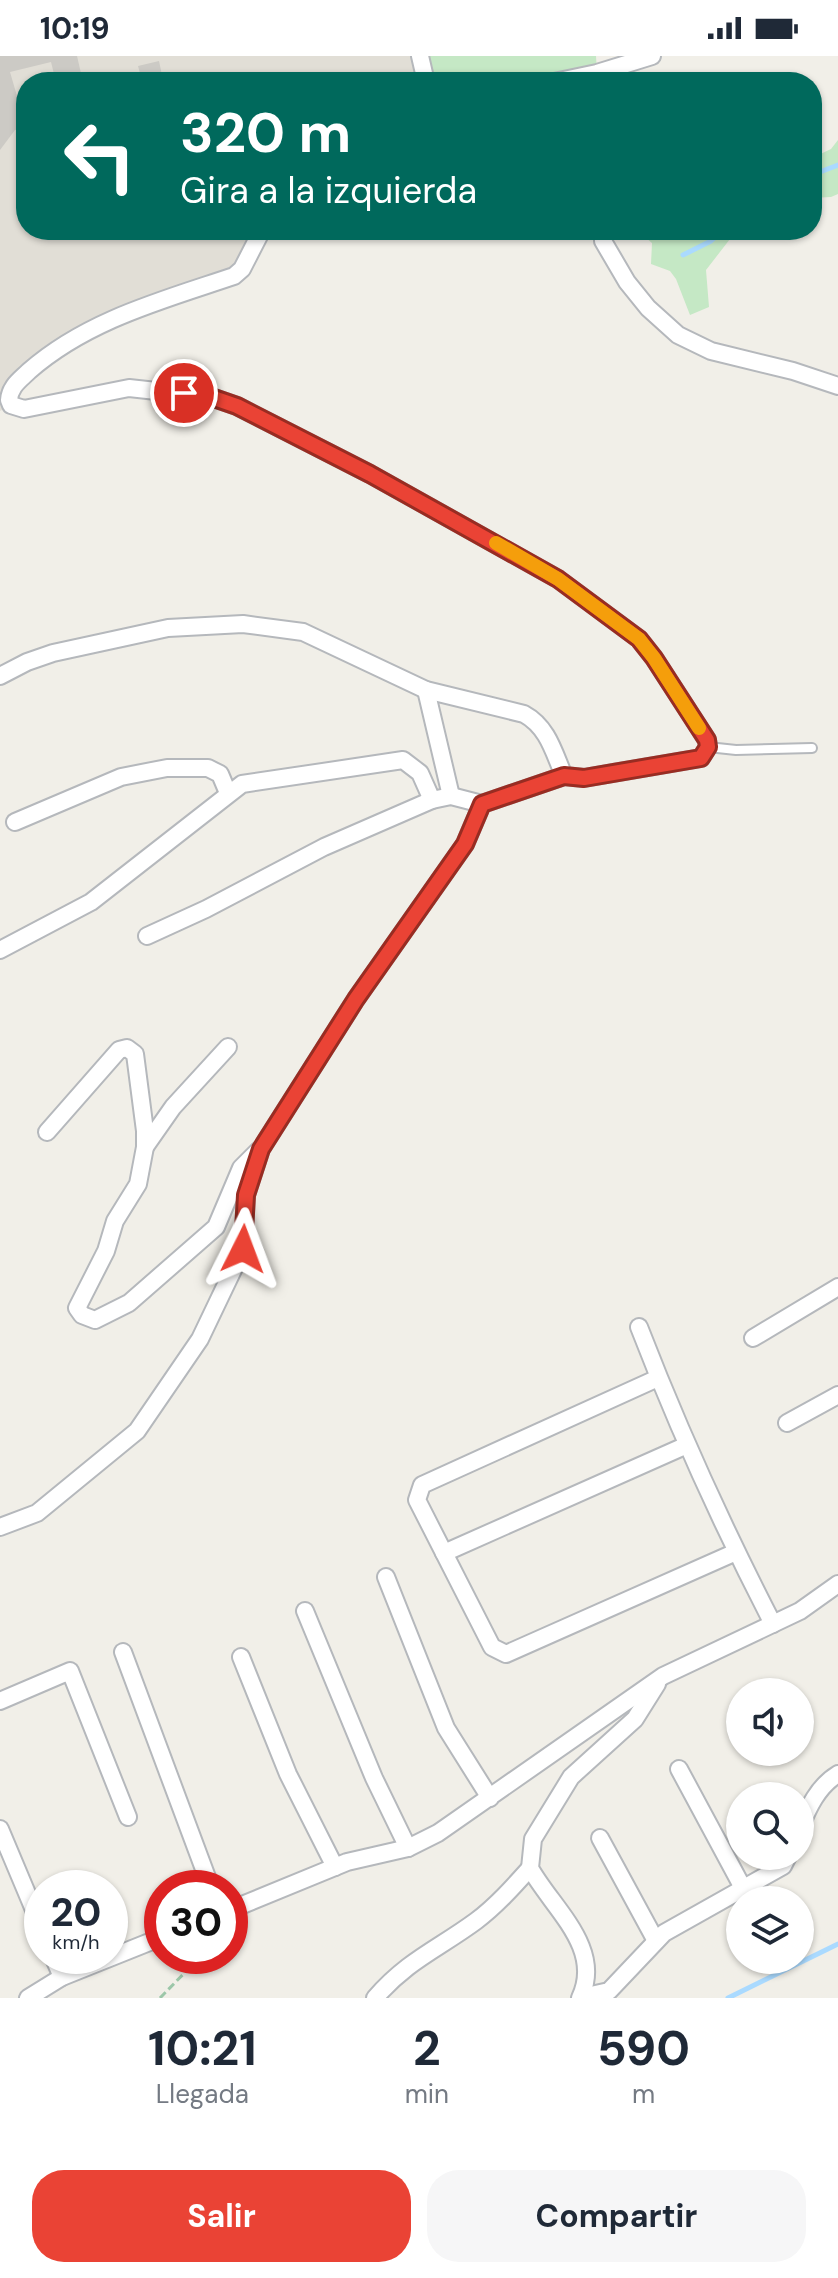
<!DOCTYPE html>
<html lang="es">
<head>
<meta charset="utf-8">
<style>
	body { margin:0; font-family:"DM Sans",sans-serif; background:#f6f6f7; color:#1f2937; height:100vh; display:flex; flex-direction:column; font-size:30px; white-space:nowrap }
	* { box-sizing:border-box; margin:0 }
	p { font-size:26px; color:#747a83 }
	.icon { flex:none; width:44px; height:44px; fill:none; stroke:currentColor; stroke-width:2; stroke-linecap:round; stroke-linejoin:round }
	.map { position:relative; height:1942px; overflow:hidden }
	.side { display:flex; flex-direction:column; background:#fff; flex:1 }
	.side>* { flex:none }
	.banner { position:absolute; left:16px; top:16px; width:806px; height:168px; border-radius:32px; box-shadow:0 2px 6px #0004; background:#00695c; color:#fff; overflow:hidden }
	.buttons { position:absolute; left:726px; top:1622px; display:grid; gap:16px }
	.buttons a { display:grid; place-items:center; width:88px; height:88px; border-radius:50%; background:#fff; box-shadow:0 2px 6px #0004; font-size:40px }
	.speed { position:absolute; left:24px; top:1814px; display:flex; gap:16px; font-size:40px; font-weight:700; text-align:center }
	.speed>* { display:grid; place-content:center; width:104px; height:104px; border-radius:50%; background:#fff; box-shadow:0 2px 6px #0004; line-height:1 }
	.speed small { font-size:20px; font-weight:400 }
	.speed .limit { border:12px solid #d22; background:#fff; color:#111 }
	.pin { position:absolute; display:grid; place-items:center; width:68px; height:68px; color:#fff; margin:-34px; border:4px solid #fff; border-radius:50%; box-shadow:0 2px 8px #0007 }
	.me { position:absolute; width:88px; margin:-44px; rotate:3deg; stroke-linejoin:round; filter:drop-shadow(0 0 6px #0008) }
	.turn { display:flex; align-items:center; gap:28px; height:168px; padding:0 32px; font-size:36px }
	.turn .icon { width:104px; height:104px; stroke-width:2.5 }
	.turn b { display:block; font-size:56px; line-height:68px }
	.eta { display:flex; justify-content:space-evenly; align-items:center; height:136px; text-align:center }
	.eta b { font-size:48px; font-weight:700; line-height:56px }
	.cta { display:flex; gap:16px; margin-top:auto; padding:16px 32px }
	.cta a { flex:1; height:92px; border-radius:32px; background:#ea4335; color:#fff; font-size:32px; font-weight:700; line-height:92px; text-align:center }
	.cta a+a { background:#f6f6f7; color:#1f2937 }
	.status { display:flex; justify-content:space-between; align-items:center; height:56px; padding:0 40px; background:#fff; direction:ltr }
	.status svg { height:22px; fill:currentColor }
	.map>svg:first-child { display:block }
</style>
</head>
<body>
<div class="status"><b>10:19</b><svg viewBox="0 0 49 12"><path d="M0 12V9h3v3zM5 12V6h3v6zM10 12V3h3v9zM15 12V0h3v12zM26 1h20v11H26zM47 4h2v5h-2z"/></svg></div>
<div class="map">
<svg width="838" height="1942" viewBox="0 0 838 1942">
	<rect width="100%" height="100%" fill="#f1efe8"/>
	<path fill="#e1ded6" d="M0,0H420L426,26H26V174H262L242,213L124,257L13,330L11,349L0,355Z"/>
	<g fill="#c5e8c5">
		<path d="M420,0H596L597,17L554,26H426Z"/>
		<path d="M838,84V138L831,141L812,142V102L831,93Z"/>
		<path d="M637,174H668L690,183L702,174H743L730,183L706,214L709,251L690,259L676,223L670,215L651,208L652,187Z"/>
	</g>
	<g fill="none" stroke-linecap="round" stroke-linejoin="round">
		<g stroke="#aadaff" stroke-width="5">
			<path d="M812,119L838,109"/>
			<path d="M683,199L711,185L723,174"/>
			<path d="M728,1942L838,1888"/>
		</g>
	</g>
	<g fill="#cccac5">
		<path d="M0,0H77L83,26H56L51,6L10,16L26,71L15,74L0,94Z"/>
		<path d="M159,5L163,24L169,23L170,26H126L141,21L138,10Z"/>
	</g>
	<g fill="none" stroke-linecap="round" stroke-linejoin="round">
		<g stroke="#b5b8bc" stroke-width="12">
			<path id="lane" d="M708,691L736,694L812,692"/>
		</g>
		<g stroke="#b5b8bc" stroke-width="20">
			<g id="street">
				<path d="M420,0L426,26"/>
				<path d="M554,26L597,17L652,0"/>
				<path d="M603,174V185L627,226L648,252L678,279L711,295L793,315L838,330"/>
				<path d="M0,620L27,606L53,597L168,572L243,568L303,576L426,634L524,658C548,671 554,697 564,720"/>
				<path d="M426,634L451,740"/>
				<path d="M15,766L121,721L167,712H208L220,718L228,737"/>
				<path d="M147,880L206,853L324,791L432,744L451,740L482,748"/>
				<path d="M0,894L91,846L242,728L403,704L420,717L432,744"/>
				<path d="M47,1076L119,994L127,992L135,998L145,1075V1091L138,1128L115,1165L106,1195L77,1252L82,1259L95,1264L129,1247L216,1171L241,1112L259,1094"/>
				<path d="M145,1091L173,1051L228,991"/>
				<path d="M639,1271C678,1372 723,1471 773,1568"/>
				<path d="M753,1282L838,1231"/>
				<path d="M658,1322L422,1429L417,1444L492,1591L506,1598L736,1496"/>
				<path d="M787,1367L838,1339"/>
				<path d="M0,1471L37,1457L137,1375L200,1283L243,1193L246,1139L261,1093L356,943L465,788L482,748L564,720L584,722L701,702L708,691L707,684L654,602L639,583L558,523L370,418L237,350L211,341L129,332L24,353L11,349L9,344C10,330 20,324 29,315C87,264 163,244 234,220L242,213L262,174"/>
				<path d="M444,1497L687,1389"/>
				<path d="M386,1521L446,1672L490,1742"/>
				<path d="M305,1555L374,1722L408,1792"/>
				<path d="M123,1596L211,1832"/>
				<path d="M241,1601L288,1718L335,1811"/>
				<path d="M0,1645L70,1615L128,1761"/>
				<path d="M679,1713L743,1832"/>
				<path d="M800,1772C808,1752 818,1730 838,1718"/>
				<path d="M0,1773L42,1873"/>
				<path d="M600,1782L656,1885"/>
				<path d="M230,1854L347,1806L408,1792L438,1777L663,1620L800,1555L838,1528"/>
				<path d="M53,1900L62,1921"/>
				<path d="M582,1941L609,1935L664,1877L783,1810L788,1800"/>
				<path d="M28,1942L62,1921L162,1881"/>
				<path d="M375,1942C408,1904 438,1893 476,1865C496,1850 513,1831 530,1812"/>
				<path d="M580,1942C604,1892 552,1852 530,1812L533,1783L571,1721L635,1663L657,1628"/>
			</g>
		</g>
		<path stroke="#9cc7a9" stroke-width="3" stroke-dasharray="8 4" stroke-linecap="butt" d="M160,1942L201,1900"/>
		<use href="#lane" stroke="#fff" stroke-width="8"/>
		<use href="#street" stroke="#fff" stroke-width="16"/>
	</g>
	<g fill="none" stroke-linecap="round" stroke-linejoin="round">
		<g stroke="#982c22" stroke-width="20">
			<path id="route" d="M184,337L211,341L237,350L370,418L558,523L639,583L654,602L707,684L708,691L701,702L584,722L564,720L482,748L465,788L356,943L261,1093L246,1139L243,1193"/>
		</g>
		<use href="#route" stroke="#ea4335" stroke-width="14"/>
		<path stroke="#f59e0b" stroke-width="14" d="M496,487L558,523L639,583L654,602L699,672"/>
	</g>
</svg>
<div class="buttons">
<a><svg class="icon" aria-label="sound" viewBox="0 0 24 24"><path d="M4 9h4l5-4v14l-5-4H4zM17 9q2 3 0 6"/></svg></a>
<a><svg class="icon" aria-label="search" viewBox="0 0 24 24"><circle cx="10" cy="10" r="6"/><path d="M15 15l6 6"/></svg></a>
<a><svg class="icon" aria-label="layers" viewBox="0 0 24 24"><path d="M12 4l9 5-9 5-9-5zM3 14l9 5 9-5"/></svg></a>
</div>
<div class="speed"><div>20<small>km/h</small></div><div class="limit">30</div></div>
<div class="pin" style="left:184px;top:337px;background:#d93025"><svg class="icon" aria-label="arrive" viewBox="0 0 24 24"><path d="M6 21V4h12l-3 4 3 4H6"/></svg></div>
<svg class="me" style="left:243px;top:1193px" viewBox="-20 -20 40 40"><path d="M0-17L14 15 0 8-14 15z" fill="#ea4335" stroke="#fff" stroke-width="4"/></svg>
<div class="banner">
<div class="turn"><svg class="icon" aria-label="left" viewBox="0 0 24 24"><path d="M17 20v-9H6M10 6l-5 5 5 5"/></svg><div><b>320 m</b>Gira a la izquierda</div></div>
</div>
</div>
<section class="side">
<div class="eta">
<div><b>10:21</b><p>Llegada</p></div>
<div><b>2</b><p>min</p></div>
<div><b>590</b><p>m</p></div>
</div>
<div class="cta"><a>Salir</a><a>Compartir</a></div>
</section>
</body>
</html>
